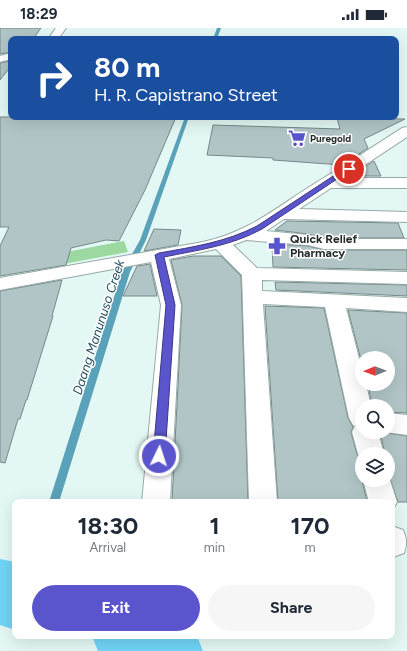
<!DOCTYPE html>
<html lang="en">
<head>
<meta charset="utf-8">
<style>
	body { margin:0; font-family:Figtree,sans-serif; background:#f6f6f7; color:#1f2937; height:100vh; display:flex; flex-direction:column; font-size:15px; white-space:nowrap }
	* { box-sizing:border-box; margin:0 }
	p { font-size:13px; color:#747a83 }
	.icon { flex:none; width:22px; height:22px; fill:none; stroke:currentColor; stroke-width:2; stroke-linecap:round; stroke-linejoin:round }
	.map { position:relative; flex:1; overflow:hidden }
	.sheet { position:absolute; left:12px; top:471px; width:383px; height:140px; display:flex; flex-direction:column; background:#fff; border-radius:8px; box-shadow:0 4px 16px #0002 }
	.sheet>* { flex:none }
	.hud { position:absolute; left:8px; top:8px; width:391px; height:84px; border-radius:8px; box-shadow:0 4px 16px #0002; background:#1a4fa0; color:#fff; overflow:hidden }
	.needle { width:26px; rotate:269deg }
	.controls { position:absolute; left:355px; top:323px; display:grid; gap:8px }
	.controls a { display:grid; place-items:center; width:40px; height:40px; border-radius:50%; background:#fff; box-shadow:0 4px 16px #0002; font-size:20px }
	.pin { position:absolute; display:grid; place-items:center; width:34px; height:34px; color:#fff; margin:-17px; border:2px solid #fff; border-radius:50%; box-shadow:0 1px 4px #0007 }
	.me { position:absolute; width:44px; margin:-22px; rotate:4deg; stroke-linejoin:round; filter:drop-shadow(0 0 3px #0008) }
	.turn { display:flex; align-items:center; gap:14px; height:84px; padding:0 20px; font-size:18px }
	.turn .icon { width:52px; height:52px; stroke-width:2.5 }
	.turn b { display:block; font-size:28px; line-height:34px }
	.eta { display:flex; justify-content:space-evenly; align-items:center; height:68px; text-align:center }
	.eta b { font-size:24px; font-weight:700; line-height:28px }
	.cta { display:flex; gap:8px; margin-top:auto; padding:8px 20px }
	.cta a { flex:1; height:46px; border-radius:24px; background:#5b55cd; color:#fff; font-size:16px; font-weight:700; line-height:46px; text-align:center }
	.cta a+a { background:#f6f6f7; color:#1f2937 }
	.status { display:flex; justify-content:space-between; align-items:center; height:28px; padding:0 20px; background:#fff; direction:ltr }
	.status svg { height:11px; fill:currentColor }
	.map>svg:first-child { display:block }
</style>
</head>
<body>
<div class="status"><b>18:29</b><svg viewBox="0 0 49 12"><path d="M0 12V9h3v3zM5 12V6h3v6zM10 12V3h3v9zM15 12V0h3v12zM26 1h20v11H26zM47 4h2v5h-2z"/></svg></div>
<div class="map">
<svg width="407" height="623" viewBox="0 0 407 623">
	<rect width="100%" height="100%" fill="#e3f8f4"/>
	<path fill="#9bd9a0" d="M124,213L128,224L31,242L29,231Z"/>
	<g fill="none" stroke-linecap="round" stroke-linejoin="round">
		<g fill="#5aa2b9" fill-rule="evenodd">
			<path d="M217,0H221L217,11H213Z"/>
			<path d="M185,89H189L146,212L130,244L59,474H49L122,244L140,212Z"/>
		</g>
		<g fill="#71d4f6" fill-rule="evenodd">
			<path d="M0,531L15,534V602L0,597Z"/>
			<path d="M92,608H197L203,623H98Z"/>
		</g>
	</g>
	<g fill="#b1c5c7" stroke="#76898a">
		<path d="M0,0H41L33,11H11V24L0,26Z"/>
		<path d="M11,33V38L0,52V35Z"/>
		<path d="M0,89H176L145,162L119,213L106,212L71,220L66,237L0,248V218L9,199H0Z"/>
		<path d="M337,90L405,91L364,111L368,120L342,137L273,132V130L207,127L213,97L340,101Z"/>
		<path d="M374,133L381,148H350Z"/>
		<path d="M287,193L398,195L404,210H324L308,206L275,202Z"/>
		<path d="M154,201L181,202L178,217L144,223Z"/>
		<path d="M272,216L308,218L324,222H407V242L273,239Z"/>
		<path d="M193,228H221L241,248L248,474H172L182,277L171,232Z"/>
		<path d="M150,236L157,268H123L137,238Z"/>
		<path d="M62,252L52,288H53L27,372H26L20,391H18L5,435L0,434V263Z"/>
		<path d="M275,254L407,257V268L276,262Z"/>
		<path d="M265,278L324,280L348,390L353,399L351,404L357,426L362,435V452L367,474H278Z"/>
		<path d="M348,282L407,285V385L388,384V378H372L368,356H388V330H362V336Z"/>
		<path d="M380,404L407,408V474H398L388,445V426H385Z"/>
	</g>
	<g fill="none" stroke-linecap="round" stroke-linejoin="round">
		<g stroke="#97aaa6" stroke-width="2">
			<g id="minor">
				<path d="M56,0H66L58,11H48Z"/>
				<path d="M11,25V31L0,34V28Z"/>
				<path d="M407,99V109L345,150H407V160H331L299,181L407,184V194L284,191L266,203L308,207L324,211H407V221H324L308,217L246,212L233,217L257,240L407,244V256L262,252V263L407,270V284L346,280L362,342V356H366L371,378H362V404H378L384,426H362V434L358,426L352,404L355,398L353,397L349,390L325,279L263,276L277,474H249L242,247L216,221L169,231L181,277L170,474H142L161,277L151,234L0,262V250L203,214C253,203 280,176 322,151C349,135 375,117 402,100Z"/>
				<path d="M388,385L407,387V407L385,404H388Z"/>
				<path d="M388,446L397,474L392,483V474H369L363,452H388Z"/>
				<path d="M392,498L403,502C407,511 407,516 404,525L393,529Z"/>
			</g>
		</g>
		<use href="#minor" fill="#fff" fill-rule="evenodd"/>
	</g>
	<path fill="#5b55cd" stroke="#3b3785" d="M347,139L352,141L262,201C231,218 198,222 164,229L175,277L165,428L163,432L159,433L155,432L153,428L166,277L155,227L159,225C193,219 226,214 257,198Z"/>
	<defs>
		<g id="supermarket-bare" transform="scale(1.38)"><path d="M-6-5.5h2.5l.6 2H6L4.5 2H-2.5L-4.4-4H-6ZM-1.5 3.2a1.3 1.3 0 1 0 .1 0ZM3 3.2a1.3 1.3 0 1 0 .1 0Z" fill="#5b55cd" stroke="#fff" stroke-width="2.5" paint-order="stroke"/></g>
		<g id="pharmacy-bare" transform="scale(1.38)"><path d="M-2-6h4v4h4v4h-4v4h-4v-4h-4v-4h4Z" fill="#5b55cd" stroke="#fff" stroke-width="2.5" paint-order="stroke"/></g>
	</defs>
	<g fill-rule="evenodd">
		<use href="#supermarket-bare" x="297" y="110"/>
		<use href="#pharmacy-bare" x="277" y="218"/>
	</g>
	<g text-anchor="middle" stroke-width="3" stroke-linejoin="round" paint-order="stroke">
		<g font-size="10" font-weight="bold" fill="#242c2a" stroke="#fff" text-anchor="start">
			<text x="310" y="114">Puregold</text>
		</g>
		<g font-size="12" font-weight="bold" fill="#242c2a" stroke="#fff" text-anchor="start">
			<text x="290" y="215">Quick Relief<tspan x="290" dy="14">Pharmacy</tspan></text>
		</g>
		<g font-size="13" font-style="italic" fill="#214d5c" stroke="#fff">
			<text transform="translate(98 299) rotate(-72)" y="5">Daang Manunuso Creek</text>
		</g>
	</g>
</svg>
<div class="controls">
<a><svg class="needle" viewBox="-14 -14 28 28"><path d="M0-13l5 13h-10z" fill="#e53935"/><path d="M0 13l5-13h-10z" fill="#747a83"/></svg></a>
<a><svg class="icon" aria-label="search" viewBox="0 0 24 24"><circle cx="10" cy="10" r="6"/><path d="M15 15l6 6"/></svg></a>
<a><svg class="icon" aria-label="layers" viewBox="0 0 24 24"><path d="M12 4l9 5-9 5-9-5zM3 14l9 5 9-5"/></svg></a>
</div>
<div class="pin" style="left:349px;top:141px;background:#d93025"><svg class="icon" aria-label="arrive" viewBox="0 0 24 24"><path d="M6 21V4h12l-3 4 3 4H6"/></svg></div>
<svg class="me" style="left:159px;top:428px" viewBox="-20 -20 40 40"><circle r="17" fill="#5b55cd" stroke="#fff" stroke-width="3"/><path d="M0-11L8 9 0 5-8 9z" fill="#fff"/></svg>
<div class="hud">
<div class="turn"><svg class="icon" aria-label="right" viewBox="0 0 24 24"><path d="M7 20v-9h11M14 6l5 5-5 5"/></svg><div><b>80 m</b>H. R. Capistrano Street</div></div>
</div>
<section class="sheet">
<div class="eta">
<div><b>18:30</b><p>Arrival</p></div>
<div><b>1</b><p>min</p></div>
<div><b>170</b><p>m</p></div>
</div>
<div class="cta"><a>Exit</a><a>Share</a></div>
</section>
</div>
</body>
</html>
